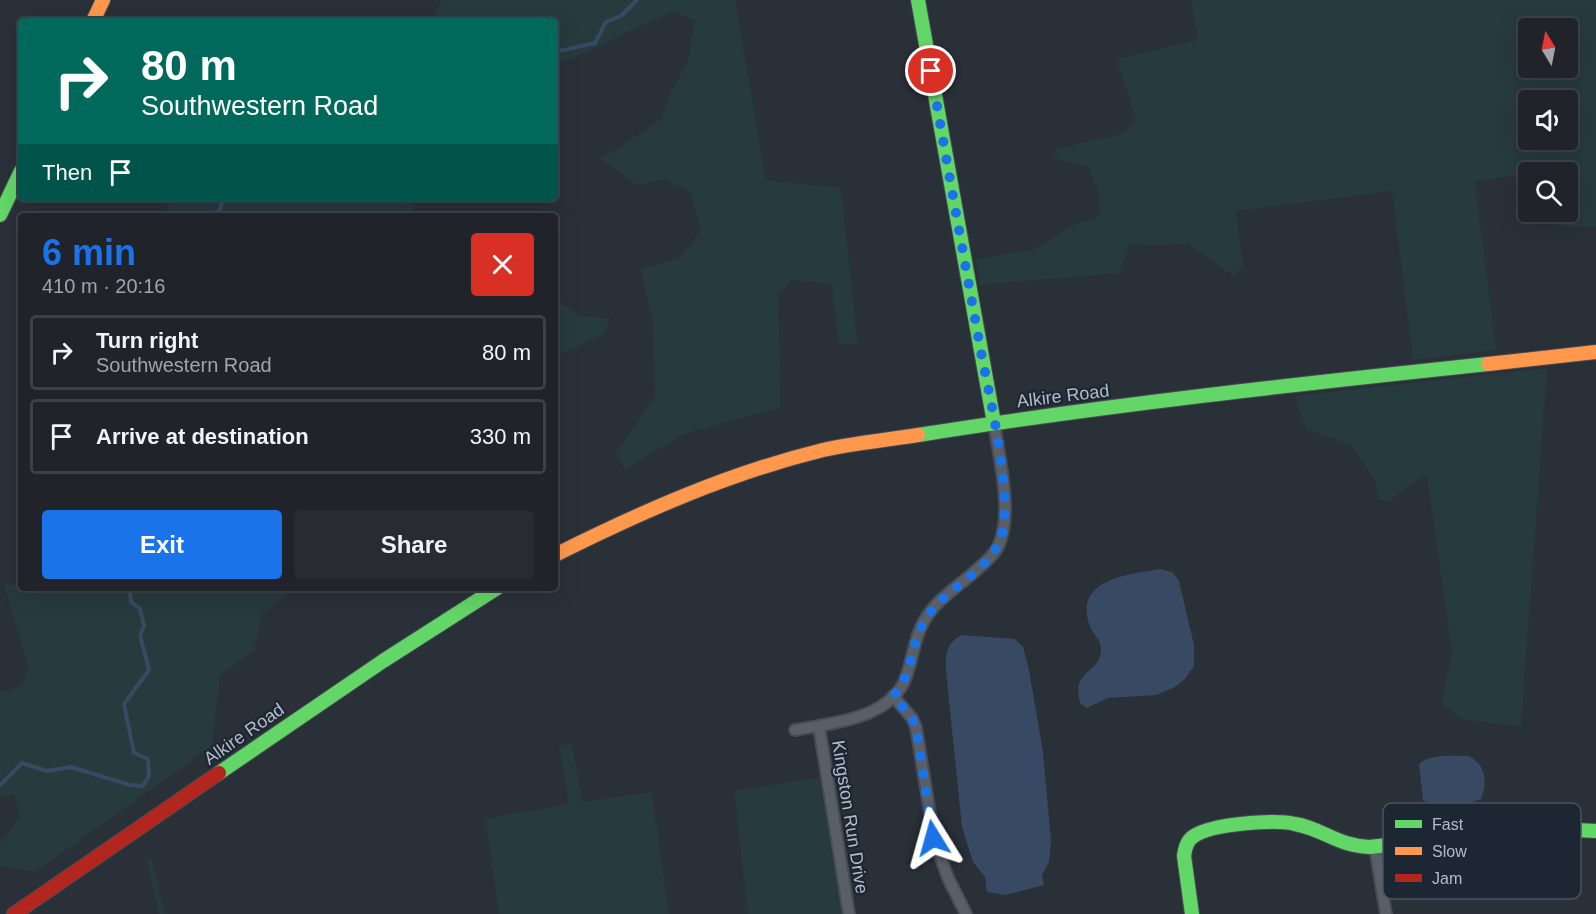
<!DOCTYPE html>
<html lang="en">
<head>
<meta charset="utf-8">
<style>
	body { margin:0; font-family:Helvetica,sans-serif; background:#282c32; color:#f1f3f6; height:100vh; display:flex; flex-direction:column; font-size:22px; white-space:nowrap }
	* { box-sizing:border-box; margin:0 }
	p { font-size:20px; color:#a2a4a8 }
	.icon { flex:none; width:33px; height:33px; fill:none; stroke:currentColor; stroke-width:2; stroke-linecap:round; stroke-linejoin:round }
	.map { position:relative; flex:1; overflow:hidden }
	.side { position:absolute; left:18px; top:213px; width:540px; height:378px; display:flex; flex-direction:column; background:#20242a; border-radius:6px; box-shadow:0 6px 24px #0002,0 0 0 2px #3d4147 }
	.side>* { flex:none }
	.top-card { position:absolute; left:18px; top:18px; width:540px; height:183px; border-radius:6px; box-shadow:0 6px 24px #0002,0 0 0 2px #3d4147; background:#00695c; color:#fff; overflow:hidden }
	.needle { width:39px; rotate:350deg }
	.buttons { position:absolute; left:1518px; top:18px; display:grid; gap:12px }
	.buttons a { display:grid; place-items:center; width:60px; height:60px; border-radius:6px; background:#20242a; box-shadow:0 6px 24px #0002,0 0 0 2px #3d4147; font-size:30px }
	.pin { position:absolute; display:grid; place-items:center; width:51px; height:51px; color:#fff; margin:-26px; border:3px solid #fff; border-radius:50%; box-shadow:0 2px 6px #0007 }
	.me { position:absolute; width:66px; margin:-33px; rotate:352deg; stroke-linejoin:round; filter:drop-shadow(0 0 4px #0008) }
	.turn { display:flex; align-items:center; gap:21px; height:126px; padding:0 24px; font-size:27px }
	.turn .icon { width:78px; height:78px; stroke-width:2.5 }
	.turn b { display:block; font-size:42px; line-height:51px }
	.then { display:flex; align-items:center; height:57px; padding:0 24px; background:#0003; gap:12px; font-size:22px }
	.round { display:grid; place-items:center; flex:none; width:63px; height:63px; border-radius:6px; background:#282c32 }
	.headline { display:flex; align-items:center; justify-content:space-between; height:102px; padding:0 24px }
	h1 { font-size:36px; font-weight:800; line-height:45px; color:#1a73e8 }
	.cta { display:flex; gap:12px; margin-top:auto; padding:12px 24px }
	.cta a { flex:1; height:69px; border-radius:6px; background:#1a73e8; color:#fff; font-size:24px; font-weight:800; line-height:69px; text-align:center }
	.cta a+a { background:#282c32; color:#f1f3f6 }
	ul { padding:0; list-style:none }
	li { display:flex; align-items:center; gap:18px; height:75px; margin:0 12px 9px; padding:0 12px; border:3px solid #3d4147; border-radius:6px }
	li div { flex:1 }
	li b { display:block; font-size:22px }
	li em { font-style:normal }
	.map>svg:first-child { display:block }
</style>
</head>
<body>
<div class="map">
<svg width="1596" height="914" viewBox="0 0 1596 914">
	<rect width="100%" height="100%" fill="#2a3038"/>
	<g fill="#273a3e" fill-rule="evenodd">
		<path d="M446,0H735L766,180L841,188L858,344H839L831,284L792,280L778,296L781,407L684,434L625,469L615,454L655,397L653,325L641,269L680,258L701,230L690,192L665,180L637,185L601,159L662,119L668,98L688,61L695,20L672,12L555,66V21H430L441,2Z"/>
		<path d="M1191,0H1596V227L1558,226L1557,212H1568V172H1557V170L1475,181L1496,350L1413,360L1392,191L1236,211L1243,266L1234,276L1188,244L1130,245L1119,273L980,285L976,259L1032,250L1074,225L1100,216L1098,190L1088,167L1054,158L1057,149L1121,134L1136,118L1116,59L1198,40ZM1528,28H1568V68H1528ZM1528,100H1568V140H1528Z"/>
		<path d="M172,198H412L413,216H163Z"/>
		<path d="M555,299L581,316L610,318L604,334L555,357Z"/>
		<path d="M1547,368L1521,727L1460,719L1441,702L1452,654L1427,475L1411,483L1388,503L1379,499L1375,480L1351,445L1307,430L1294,396Z"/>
		<path d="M21,584V588H296L262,614L254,650L220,676L212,746L35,872L0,866V843L20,817L14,794L0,797V691L6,692L22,685L28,666L4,585Z"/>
		<path d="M572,743L582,802L652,792L669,914H499L486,820L494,817L569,804L559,746Z"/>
		<path d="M821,777L843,914H748L734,791Z"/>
		<path d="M151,858L165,914H159L147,860Z"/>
	</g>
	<g fill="#384963">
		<path d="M1160,569L1172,572L1179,581L1194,645V666L1185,679L1175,687L1156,695L1108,698L1087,708L1081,704C1070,670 1099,674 1101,651C1102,642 1093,634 1090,626C1073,579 1127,575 1160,569Z"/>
		<path d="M962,635L1015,639L1023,647L1029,670L1043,752L1051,841L1049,862L1042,875L1044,885L1005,895L987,892L985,877L973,862L962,827L946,671C946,653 945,644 962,635Z"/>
		<path d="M1468,756C1486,764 1488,782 1481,799C1464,806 1438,812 1423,800L1419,764C1430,754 1453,756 1468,756Z"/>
	</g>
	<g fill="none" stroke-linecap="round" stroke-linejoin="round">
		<g stroke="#384963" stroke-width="4">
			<path d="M555,52L595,43L606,22L621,16L637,0"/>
			<path d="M191,216L193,214L209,215L220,210L223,198"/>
			<path d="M0,785L22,763L47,771L71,767L130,785L143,786L149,776L148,759L134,753L124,704L149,670L140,635L144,626L140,609L131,602L130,592L133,588"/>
		</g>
		<g stroke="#484c53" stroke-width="14">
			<g id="street">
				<path d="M893,696L912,718L916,727L934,838L948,878L966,914"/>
				<path d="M819,726L849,914"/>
				<path d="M795,730C832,723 891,719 906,677C913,659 914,638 924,621C936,600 956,588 973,573C981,566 990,559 996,550C1015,520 999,457 994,423"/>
				<path d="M1375,847L1386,914"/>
			</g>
		</g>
		<g stroke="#484c53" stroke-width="16">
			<g id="fast">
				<path d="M918,0L994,423"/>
				<path d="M0,215L21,171"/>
				<path d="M918,435C1107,405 1298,384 1488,364"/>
				<path d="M219,773L383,661L497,588"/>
				<path d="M1192,914L1184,856C1185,848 1187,840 1194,836C1211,824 1275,819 1295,824C1324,829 1337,846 1370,847L1536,828L1596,831"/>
			</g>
		</g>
		<g stroke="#484c53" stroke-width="16">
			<g id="slow">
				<path d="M93,21L103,0"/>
				<path d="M1488,364L1596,352"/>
				<path d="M555,555C641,512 729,473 823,450C854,443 887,440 918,435"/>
			</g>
		</g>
		<g stroke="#484c53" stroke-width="16">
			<path id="jam" d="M14,914L219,773"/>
		</g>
		<use href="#street" stroke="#5a5e66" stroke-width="10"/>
		<use href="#fast" stroke="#63d668" stroke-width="14"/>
		<use href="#slow" stroke="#ff974d" stroke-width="14"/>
		<use href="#jam" stroke="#b3261e" stroke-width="14"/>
	</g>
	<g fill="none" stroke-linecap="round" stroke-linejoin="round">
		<path stroke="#1a73e8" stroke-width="10" stroke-dasharray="0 18" d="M931,71C947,164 964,258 981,352C989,394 1015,504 1000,540C986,575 942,589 924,622C910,646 913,675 893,696L912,718L916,727L933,838"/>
	</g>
	<g text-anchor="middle" stroke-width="4.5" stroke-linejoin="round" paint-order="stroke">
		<g font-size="18" fill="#b4bcc9" stroke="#1d2633">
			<text transform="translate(1063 396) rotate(-7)" y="6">Alkire Road</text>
			<text transform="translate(244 734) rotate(-35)" y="6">Alkire Road</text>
			<text transform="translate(850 817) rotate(81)" y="6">Kingston Run Drive</text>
		</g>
	</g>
	<rect x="1383" y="803" width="198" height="96" rx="9" fill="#1d2633" stroke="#4a5360" stroke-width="1.5"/>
	<rect x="1395" y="820" width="27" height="8" fill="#63d668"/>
	<rect x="1395" y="847" width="27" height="8" fill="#ff974d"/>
	<rect x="1395" y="874" width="27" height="8" fill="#b3261e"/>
	<g font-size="16" fill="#b4bcc9">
		<text x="1432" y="830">Fast</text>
		<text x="1432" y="857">Slow</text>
		<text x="1432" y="884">Jam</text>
	</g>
</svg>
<div class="buttons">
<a><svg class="needle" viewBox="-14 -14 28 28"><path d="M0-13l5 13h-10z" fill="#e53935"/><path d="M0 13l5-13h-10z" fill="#a2a4a8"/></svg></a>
<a><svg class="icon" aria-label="sound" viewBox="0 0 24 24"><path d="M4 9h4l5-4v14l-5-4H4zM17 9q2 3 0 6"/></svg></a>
<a><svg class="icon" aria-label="search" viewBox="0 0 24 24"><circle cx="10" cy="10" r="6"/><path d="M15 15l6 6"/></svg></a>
</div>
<div class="pin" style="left:931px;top:71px;background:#d93025"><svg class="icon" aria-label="arrive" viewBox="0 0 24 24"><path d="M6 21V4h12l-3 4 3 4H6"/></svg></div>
<svg class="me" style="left:933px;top:838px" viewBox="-20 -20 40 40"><path d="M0-17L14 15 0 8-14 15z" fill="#1a73e8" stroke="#fff" stroke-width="4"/></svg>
<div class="top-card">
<div class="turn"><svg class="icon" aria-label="right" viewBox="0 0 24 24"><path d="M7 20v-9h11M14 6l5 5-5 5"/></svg><div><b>80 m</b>Southwestern Road</div></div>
<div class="then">Then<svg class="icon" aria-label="arrive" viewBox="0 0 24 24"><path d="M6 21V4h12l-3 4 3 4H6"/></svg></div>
</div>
<section class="side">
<div class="headline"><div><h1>6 min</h1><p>410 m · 20:16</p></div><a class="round" style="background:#d93025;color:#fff"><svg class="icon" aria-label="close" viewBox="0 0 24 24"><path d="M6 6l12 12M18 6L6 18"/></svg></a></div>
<ul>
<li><svg class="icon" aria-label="right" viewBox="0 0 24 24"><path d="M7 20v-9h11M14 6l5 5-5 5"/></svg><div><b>Turn right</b><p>Southwestern Road</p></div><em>80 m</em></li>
<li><svg class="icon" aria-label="arrive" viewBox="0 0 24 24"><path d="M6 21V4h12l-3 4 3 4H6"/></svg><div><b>Arrive at destination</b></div><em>330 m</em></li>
</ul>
<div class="cta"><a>Exit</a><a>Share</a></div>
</section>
</div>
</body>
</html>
